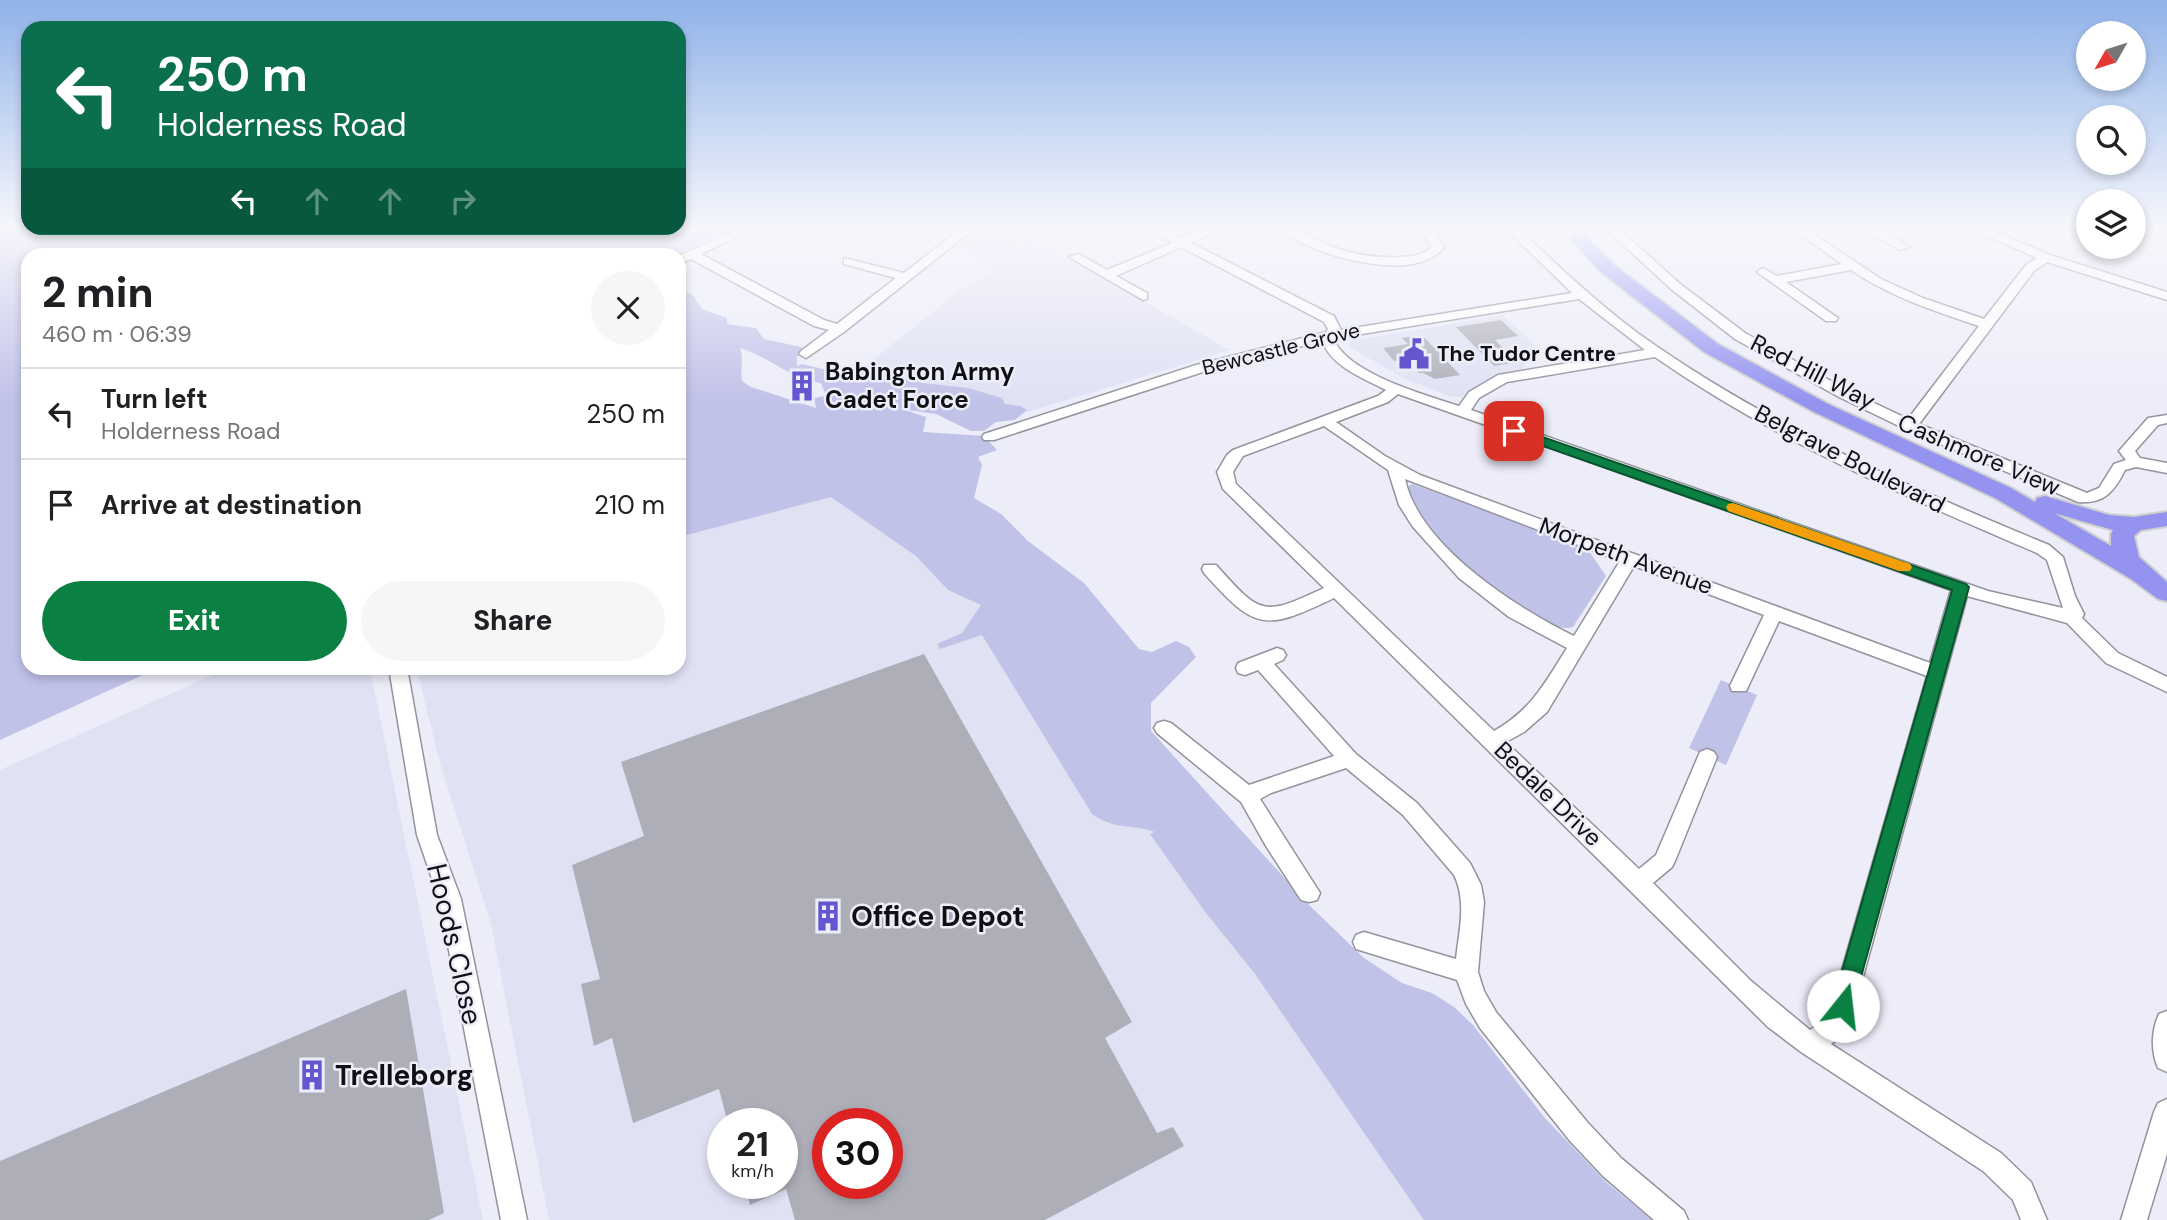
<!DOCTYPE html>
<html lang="en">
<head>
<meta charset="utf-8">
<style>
	body { margin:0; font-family:"DM Sans",sans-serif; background:#f6f6f6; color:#202124; height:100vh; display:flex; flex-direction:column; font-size:26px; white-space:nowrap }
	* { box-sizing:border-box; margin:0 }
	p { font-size:23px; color:#757577 }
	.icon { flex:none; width:38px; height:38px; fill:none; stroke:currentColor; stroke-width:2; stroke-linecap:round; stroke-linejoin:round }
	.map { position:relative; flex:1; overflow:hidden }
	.drawer { position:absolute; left:21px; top:248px; width:665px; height:427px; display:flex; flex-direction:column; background:#fff; border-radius:21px; box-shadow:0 4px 10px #0003 }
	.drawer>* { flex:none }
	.top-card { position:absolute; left:21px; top:21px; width:665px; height:214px; border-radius:21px; box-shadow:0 4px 10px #0003; background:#0b6e4f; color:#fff; overflow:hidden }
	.needle { width:46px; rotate:231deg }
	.buttons { position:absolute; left:2076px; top:21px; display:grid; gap:14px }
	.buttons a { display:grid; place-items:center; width:70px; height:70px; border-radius:50%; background:#fff; box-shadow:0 4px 10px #0003; font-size:35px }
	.speed { position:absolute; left:707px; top:1108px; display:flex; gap:14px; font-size:35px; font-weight:700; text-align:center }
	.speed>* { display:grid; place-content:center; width:91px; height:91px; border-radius:50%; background:#fff; box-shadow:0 4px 10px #0003; line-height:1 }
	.speed small { font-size:18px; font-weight:400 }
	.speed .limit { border:10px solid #d22; background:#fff; color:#111 }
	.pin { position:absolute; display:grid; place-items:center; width:60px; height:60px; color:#fff; margin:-30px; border-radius:14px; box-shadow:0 4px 10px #0006 }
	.me { position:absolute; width:77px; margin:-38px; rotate:16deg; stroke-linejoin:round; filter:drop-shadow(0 0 5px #0008) }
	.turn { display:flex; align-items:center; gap:24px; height:147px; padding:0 21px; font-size:32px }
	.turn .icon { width:91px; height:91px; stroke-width:2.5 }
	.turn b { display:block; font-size:49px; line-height:60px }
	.lanes { display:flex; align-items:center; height:66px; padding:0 21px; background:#0003; justify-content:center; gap:35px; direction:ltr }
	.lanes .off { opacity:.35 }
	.round { display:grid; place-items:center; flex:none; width:74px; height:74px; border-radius:37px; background:#f6f6f6 }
	.head { display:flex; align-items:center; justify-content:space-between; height:119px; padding:0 21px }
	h1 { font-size:42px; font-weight:800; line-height:52px }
	.button { display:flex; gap:14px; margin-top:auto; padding:14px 21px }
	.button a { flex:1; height:80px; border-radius:42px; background:#0b8043; color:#fff; font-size:28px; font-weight:800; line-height:80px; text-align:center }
	.button a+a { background:#f6f6f6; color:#202124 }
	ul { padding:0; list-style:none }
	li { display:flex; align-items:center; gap:21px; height:91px; padding:0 21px; border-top:2px solid #e0e0e0 }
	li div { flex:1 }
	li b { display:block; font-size:26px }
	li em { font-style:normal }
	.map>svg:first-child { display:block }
</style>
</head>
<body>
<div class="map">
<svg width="2167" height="1220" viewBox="0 0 2167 1220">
	<rect width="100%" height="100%" fill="#ecedf9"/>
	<g fill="#e0e1f3" fill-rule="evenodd">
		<path d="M975,229H1016L1230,350L1024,413L852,377L961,289L990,274L994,265L958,244Z"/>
		<path d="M1503,315L1536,346L1513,350L1525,363L1523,369L1481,382L1461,397H1452L1401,377L1350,347L1349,341Z"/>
		<path d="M872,478L1004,624L1486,1220H549L491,924L439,760L417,669L679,668V533ZM723,1124H782V1183H723ZM828,1124H887V1183H828Z"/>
		<path d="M226,669H370L483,1220H0V770Z"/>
	</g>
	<g fill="#c1c2e8" fill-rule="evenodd">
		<path d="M0,229H731L673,256H28V668L156,669L0,740Z"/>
		<path d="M679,289L692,294L702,309L727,318V324L756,328L764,339L801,347L803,351L797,356V366L802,364L823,369L836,376L870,372L903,377L922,383L968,388L1002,398L1005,404L1020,406L1027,410L1015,420L996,422L984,431H971L936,414L902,409L926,417L923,432L984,436L997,450L978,457L982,465L974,498L1001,514L1028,541L1084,583L1139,649L1152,652L1176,641L1189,647L1196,657L1151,703V731L1309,905L1364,958L1402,983L1432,993L1454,1007L1473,1025L1544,1117L1606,1182L1652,1220H1424L1255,974L1206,913L1150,834L1155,832C1129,823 1117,831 1092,814L982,635L940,649L937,644L962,633L981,605L948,590L916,556L831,497L679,537ZM740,348C768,356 792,380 821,383L825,393L830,395L814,398L816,408L751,387L742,381C740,368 744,359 740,348Z"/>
		<path d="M1412,484L1587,548L1606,576L1573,627C1530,639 1417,528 1406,488Z"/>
		<path d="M1721,680L1757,695L1726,765L1689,748Z"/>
	</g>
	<g fill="#aeaeb9" fill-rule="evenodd">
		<path d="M1501,320L1518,336L1495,340L1517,362L1494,366L1456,327Z"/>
		<path d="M1422,335L1460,375L1435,379L1423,373H1419L1406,359L1394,361L1383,348L1408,344L1402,338Z"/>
		<path d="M924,654L1132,1022L1105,1038L1157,1133L1173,1127L1184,1146L1045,1220H795L786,1189L750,1205L744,1183H782V1124H728L719,1089L633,1123L612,1038L594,1046L581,984L600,979L572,865L644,836L621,762ZM828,1124H887V1183H828Z"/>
		<path d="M406,989L444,1213L429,1220H0V1161Z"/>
	</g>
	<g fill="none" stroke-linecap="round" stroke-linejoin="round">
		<g stroke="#92939d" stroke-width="3">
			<g id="minor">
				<path d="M737,229H753L701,254L824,320L837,324L896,278L844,264V258L904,273L960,229H974L844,332L806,358L799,354L801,351L829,330L814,326L691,259L679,264V256Z"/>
				<path d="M1149,229H1165L1182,238L1203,229H1220L1191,243L1334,316L1341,330L1572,293L1506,229H1519C1558,266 1596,302 1639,334C1765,424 1906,486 2049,545L2063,557L2075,596L2084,614L2082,618L2118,653L2167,677V692L2106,663L2067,623L1967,596L1855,1006L1839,1038L1831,1044L2001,1153L2031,1182L2047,1220H2021L2013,1200L1983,1171L1801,1052L1768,1027L1334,598C1264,632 1255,630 1204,573L1202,569L1204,565H1216C1261,615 1262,617 1324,588L1223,489L1217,472L1227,455L1233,450L1378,396L1386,390C1363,378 1332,367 1322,341L1206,371L994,440H984L982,437L984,434L1196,365L1326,332L1328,329L1324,322L1181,247L1116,276L1147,293V299L1143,300L1069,257L1079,254L1107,270L1172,243ZM1579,299L1645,350L1498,375L1469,392L1459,406C1426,395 1352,375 1335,342L1337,338ZM1655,357C1773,439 1905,497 2037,553L2047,560L2063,608L1988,591L1471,410L1479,398L1507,382ZM1398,394L1951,590L1930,663L1420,475L1385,456L1336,422L1388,402ZM1324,426L1388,470L1399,505L1413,527L1459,578L1509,617L1567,648C1545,683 1532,709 1494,731L1236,484L1233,472L1243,456ZM1405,479L1620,561L1574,636C1517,608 1419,546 1405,479ZM1634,566L1764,615L1730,686L1732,691H1746L1779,621L1927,676L1832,1004L1823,1022L1810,1030L1751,981L1653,883L1672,867L1675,861L1717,757L1714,752L1707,749L1700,752L1656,855L1639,869L1506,742L1524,732L1547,712Z"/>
				<path d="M1279,229C1301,229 1317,241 1336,248C1358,256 1379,258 1401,257C1413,256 1423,255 1432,247L1419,229H1432L1444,247C1415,286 1311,255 1279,229Z"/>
				<path d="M1606,229H1619L1679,283L1745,333L1849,391L1908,419L1979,326C1934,311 1891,297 1851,270L1786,282L1838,318L1836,321H1826L1757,272L1763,268L1777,276L1842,264L1792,229H1806L1881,279L1923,298L1984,319L2026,265L2037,258L1972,229H1989L2050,255L2167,292V300L2047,262L2034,271L1919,424L2087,493L2099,488L2114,464L2126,460L2119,451L2148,418L2167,415V423L2158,425L2135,451L2140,458L2167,463V473L2136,467L2125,470C2114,492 2104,504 2078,502L1905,429L1839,397L1735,339L1671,289Z"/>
				<path d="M1864,229H1880L1910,247L1900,250Z"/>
				<path d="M2133,229H2151L2153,232L2147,236L2133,232Z"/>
				<path d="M1277,648L1283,650L1286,655L1283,660L1274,664L1356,754L1417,803L1470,863L1481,885L1484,902L1478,972L1484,991L1496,1012L1588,1123L1621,1158L1684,1211L1688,1220H1654L1603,1176L1570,1141L1480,1028L1466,1004L1457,980L1356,949L1353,942L1356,935L1364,932L1456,959C1459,931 1467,901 1454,875L1403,815L1346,768L1271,793L1260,799L1320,893L1317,900L1309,902L1301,900L1266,846L1241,802L1157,733L1154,728L1157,723L1164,721L1171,723L1249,785L1334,756L1258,670L1245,675L1238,673L1236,668L1238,663Z"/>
				<path d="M389,668H407L437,835L461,899L527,1220H501L439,899L417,835Z"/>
				<path d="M2167,1011V1072L2158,1068C2151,1052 2151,1031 2159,1014Z"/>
				<path d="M2167,1099V1154L2147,1220H2121L2154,1112L2158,1103Z"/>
			</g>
		</g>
		<g stroke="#cfcfd0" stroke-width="4">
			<path id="highway" d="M1577,232L1583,233L1614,265L1718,344L1828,404L2011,488L2035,502L2037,498L2045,496L2109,515L2134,517L2167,512V526L2141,530L2134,536L2139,557L2167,582V601L2158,599L2131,579L1995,498L1814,412L1704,352L1602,273L1569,237ZM2054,513L2113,530L2111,534V546Z"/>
		</g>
		<use href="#minor" fill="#fff" fill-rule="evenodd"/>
		<use href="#highway" fill="#9593f0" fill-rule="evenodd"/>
	</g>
	<linearGradient id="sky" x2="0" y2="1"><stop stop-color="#90b2e9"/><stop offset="0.57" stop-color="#f6f7fc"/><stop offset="1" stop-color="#f6f7fc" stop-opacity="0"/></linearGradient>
	<rect width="2167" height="400" fill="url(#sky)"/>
	<path fill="#0b8043" stroke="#07532c" stroke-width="2" d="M1514,427L1966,584L1969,587L1851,1013L1843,1016L1835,1013L1832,1006L1952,590L1509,434L1507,431Z"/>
	<path fill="#f59e0b" d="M1733,503L1910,564L1912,567L1910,571H1899L1728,511L1726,507L1728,504Z"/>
	<defs>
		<g id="civic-bare" transform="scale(2.415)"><path d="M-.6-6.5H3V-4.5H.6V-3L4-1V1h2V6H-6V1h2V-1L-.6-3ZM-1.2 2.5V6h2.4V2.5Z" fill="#6356cf" stroke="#ecedf9" stroke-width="2.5" paint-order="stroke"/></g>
		<g id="building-bare" transform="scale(2.415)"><path d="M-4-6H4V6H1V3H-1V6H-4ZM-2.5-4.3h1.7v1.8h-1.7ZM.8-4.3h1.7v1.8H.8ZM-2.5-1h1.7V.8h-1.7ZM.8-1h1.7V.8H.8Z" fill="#6356cf" stroke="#ecedf9" stroke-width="2.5" paint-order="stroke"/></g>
	</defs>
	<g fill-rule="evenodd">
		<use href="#civic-bare" x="1414" y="354"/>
		<use href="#building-bare" x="802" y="386"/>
		<use href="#building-bare" x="828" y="916"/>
		<use href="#building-bare" x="312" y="1075"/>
	</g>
	<g text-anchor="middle" stroke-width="5" stroke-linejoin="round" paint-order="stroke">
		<g font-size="21" fill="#101014" stroke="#ecedf9">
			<text transform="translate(1281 349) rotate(-14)" y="7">Bewcastle Grove</text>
		</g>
		<g font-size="21" font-weight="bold" fill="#101014" stroke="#ecedf9" text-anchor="start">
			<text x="1437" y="361">The Tudor Centre</text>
		</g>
		<g font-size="24" font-weight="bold" fill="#101014" stroke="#ecedf9" text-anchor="start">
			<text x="825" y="380">Babington Army<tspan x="825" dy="28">Cadet Force</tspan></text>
		</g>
		<g font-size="24" fill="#101014" stroke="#ecedf9">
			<text transform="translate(1813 372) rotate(27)" y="8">Red Hill Way</text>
			<text transform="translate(1979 455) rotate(23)" y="8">Cashmore View</text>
			<text transform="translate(1850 459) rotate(27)" y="8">Belgrave Boulevard</text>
			<text transform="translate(1626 556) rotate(20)" y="8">Morpeth Avenue</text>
			<text transform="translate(1548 794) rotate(44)" y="8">Bedale Drive</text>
		</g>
		<g font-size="28" font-weight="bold" fill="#101014" stroke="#ecedf9" text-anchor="start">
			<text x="851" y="926">Office Depot</text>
			<text x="335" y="1085">Trelleborg</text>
		</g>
		<g font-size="28" fill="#101014" stroke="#ecedf9">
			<text transform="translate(455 944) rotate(77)" y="10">Hoods Close</text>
		</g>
	</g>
</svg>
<div class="buttons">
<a><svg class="needle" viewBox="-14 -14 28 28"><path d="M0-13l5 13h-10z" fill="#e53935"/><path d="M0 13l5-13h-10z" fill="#757577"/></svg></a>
<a><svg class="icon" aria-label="search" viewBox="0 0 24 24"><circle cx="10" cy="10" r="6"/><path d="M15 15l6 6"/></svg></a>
<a><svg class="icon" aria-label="layers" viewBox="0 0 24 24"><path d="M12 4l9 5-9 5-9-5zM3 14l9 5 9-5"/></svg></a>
</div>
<div class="speed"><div>21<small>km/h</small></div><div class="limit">30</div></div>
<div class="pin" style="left:1514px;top:431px;background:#d93025"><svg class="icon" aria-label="arrive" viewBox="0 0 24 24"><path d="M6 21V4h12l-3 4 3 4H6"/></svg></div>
<svg class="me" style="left:1843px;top:1006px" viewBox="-20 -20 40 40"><circle r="19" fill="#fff"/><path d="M0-13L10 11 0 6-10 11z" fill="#0b8043"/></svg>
<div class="top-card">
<div class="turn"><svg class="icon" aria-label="left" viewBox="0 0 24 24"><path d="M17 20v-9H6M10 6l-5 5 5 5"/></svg><div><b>250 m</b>Holderness Road</div></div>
<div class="lanes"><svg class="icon" aria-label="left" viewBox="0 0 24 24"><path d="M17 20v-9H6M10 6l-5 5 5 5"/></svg><svg class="icon off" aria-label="ahead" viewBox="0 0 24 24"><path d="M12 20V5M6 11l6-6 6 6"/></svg><svg class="icon off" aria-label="ahead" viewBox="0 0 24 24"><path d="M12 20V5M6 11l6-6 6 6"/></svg><svg class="icon off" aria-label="right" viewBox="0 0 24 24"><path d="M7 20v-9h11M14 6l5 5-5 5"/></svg></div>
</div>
<section class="drawer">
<div class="head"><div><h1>2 min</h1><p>460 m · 06:39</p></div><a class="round"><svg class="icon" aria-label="close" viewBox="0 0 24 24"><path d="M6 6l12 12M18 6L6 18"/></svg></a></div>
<ul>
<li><svg class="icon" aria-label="left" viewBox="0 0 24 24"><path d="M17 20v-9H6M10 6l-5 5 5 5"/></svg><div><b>Turn left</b><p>Holderness Road</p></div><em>250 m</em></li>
<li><svg class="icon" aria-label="arrive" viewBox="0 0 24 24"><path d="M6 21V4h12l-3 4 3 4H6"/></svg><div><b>Arrive at destination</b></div><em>210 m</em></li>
</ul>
<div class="button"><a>Exit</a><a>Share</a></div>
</section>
</div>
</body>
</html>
